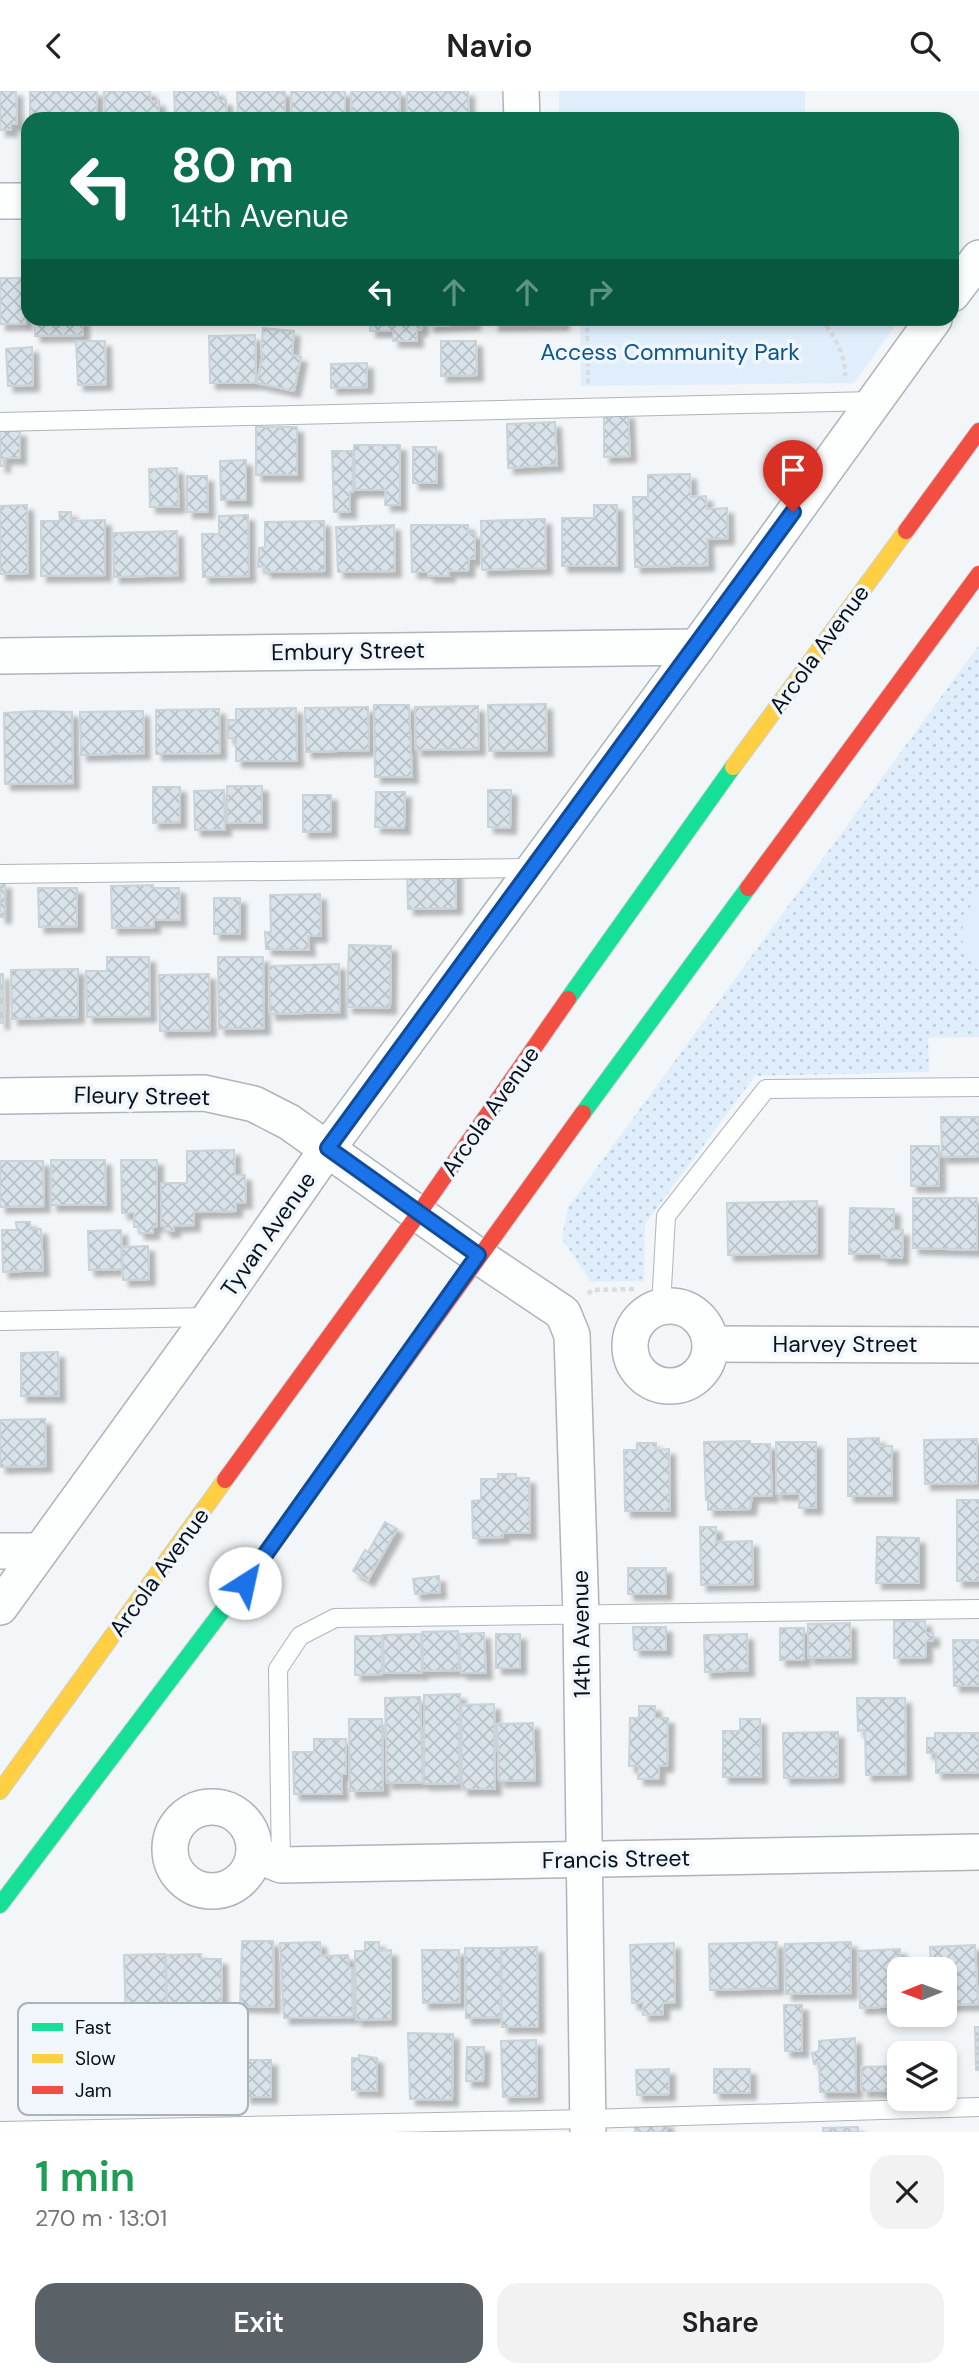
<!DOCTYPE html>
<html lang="en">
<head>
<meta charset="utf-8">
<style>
	body { margin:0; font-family:"DM Sans",sans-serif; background:#f2f2f2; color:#202124; height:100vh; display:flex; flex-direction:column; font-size:26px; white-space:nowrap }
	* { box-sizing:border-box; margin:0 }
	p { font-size:23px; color:#757577 }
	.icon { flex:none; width:38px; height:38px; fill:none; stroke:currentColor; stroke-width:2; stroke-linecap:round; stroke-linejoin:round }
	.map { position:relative; height:2041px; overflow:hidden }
	.details { display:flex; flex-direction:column; background:#fff; flex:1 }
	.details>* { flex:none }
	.guide { position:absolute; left:21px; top:21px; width:938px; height:214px; border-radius:21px; box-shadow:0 4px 10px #0003; background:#0b6e4f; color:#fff; overflow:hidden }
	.needle { width:46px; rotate:269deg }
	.controls { position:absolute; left:887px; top:1866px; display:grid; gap:14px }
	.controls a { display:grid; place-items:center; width:70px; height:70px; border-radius:14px; background:#fff; box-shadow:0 4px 10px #0003; font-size:35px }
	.pin { position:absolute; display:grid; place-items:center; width:60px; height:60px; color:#fff; margin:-72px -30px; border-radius:50% 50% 50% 0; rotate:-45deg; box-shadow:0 0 7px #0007 }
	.pin .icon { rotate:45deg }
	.me { position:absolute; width:77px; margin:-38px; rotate:35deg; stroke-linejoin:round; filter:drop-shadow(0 0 5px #0008) }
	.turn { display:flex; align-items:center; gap:24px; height:147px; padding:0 35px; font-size:32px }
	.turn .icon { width:91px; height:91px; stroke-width:2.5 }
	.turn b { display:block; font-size:49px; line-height:60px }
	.lanes { display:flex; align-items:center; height:66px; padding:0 35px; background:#0003; justify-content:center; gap:35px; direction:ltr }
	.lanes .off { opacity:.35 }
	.round { display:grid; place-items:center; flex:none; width:74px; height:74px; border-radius:21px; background:#f2f2f2 }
	.summary { display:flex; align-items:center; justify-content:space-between; height:119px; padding:0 35px }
	h1 { font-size:42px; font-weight:600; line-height:52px; color:#1e9e55 }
	.primary-button { display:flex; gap:14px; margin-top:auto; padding:14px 35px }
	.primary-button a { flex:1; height:80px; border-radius:21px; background:#5a6268; color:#fff; font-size:28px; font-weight:600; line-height:80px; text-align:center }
	.primary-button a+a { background:#f2f2f2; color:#202124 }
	header { display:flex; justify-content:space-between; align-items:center; height:91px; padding:0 35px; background:#fff; font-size:32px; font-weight:600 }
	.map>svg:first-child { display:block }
</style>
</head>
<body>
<header><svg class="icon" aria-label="back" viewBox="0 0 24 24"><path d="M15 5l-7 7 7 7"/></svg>Navio<svg class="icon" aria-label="search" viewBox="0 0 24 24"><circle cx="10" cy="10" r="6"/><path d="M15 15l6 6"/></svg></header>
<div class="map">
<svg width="979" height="2041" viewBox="0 0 979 2041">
	<defs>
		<pattern id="grass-dots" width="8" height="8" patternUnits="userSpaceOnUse" patternTransform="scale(1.75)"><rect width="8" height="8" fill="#e0eefc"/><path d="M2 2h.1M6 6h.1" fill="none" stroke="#bfcbd7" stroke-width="1.8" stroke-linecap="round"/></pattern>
		<pattern id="building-cross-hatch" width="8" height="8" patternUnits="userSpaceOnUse" patternTransform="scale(1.75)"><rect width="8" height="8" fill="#d8e2e9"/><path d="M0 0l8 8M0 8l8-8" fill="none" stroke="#b8c1c7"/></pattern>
		<filter id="shadow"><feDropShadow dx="6" dy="6" stdDeviation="2" flood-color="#0004"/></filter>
	</defs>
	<rect width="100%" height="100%" fill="#f3f6f8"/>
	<path fill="url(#grass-dots)" d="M979,554V946L928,947L929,981L755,985L645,1133L644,1190L591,1191L562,1148L568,1116Z"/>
	<g fill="#e0eefc">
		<rect x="559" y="0" width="246" height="28"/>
		<path d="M580,228H900L854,292L581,295Z"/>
		<path d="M979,799V881C952,848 961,832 979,799Z"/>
	</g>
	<g fill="url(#building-cross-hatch)" stroke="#cbd2d8" stroke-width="2" filter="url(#shadow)">
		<path d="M0,0H16L17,33H11V39H0Z"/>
		<rect x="30" y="0" width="67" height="28"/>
		<path d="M104,0H150L151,10H159V28H105Z"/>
		<path d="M174,0H218V9H226L227,28H175Z"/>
		<path d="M237,0H285V28H238Z"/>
		<path d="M291,0H345V28H292Z"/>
		<path d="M351,0H400V28H352Z"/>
		<path d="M407,0H468L469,28H407Z"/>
		<path d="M0,187H25L26,233H0Z"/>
		<path d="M34,228H83V244L35,245Z"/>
		<path d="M370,228H422V238L417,239V250H393V240H370Z"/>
		<path d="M428,228H474V233L428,235Z"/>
		<path d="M493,228H563V233L493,234Z"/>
		<path d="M263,237L294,240L292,264L301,266L294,300L257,292L263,263L261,262Z"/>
		<path d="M255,244L256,292H210L209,245Z"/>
		<path d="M76,250H105L106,293L78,294Z"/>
		<path d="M441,250H476L477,284L441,285Z"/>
		<path d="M32,256L33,294L8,295L6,258Z"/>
		<path d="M367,272V296L331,297V273Z"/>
		<path d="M628,322L630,365L604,366V325Z"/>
		<path d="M555,331L557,374L508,377L507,333Z"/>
		<rect x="256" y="336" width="41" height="48"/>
		<path d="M0,339L20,340V367H4V375H0Z"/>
		<path d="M354,354H400V414H385L386,399H355Z"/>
		<path d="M413,356H436L437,392H413Z"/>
		<path d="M332,360H353V401H350V421H334Z"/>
		<path d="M246,369V409H221L220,370Z"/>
		<path d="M177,377L179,416H150L149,378Z"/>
		<path d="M690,383L691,406L706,405L707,418L727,417L728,447L707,448L708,474L635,476L633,406H648V384Z"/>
		<path d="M187,385H207L208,421H187Z"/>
		<path d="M27,414L28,482L0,483V415Z"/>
		<path d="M594,414H617V475H562V427H594Z"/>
		<path d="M59,421H71V430L105,429V484L41,485V430H60Z"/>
		<path d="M248,424L249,485L203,486L202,443H219V425Z"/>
		<path d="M545,428L546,477L482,479L481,430Z"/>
		<path d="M324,430L325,480L265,481V475L258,476L259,457L265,456V431Z"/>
		<path d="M394,434L395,480L338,481L336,436Z"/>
		<path d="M411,434H468V442H475V468H469L468,480H448L449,485H428V481H412Z"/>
		<path d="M177,440L178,484L114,486L113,442Z"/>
		<path d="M546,613L547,659L489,660L488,614Z"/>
		<path d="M374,614H409L412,686H375Z"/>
		<path d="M478,615L479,658L416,659L415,616Z"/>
		<path d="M368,616L369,659L306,661L305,617Z"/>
		<path d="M296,617L297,670H236V647H228V629H236V618Z"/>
		<path d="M219,618L220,662L156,663V619Z"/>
		<path d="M35,620L72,621L73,692L5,693L4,622Z"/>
		<path d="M143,620L144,662L81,664L80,621Z"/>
		<rect x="227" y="695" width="35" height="37"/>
		<path d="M153,696H180V731L153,732Z"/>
		<path d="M224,699L225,739H195L194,700Z"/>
		<path d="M488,699H511L510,737L488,736Z"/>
		<path d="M376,701H405L404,737L375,736Z"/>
		<path d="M303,704H331V740L303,741Z"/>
		<path d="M456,779V817L408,818L407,780Z"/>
		<rect x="0" y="792" width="5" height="34"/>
		<path d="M153,794V797H179L180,829H154V836L112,837L111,795Z"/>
		<path d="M38,797H77V835L39,836Z"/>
		<path d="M320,803L321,845H308L309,859L266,858L265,841H271L270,804Z"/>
		<rect x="214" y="807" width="26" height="36"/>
		<path d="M349,854L391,855L390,917L347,916Z"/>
		<path d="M107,866H149L150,925L87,926L86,880H107Z"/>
		<path d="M218,866H263L264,937L219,938Z"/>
		<path d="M339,873L340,921L270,923L269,875Z"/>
		<path d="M78,878V926L12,928L11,879Z"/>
		<rect x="0" y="883" width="3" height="49"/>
		<path d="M209,883L210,939L160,940L159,884Z"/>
		<path d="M941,1026H979V1065L942,1066Z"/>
		<rect x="911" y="1055" width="28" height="40"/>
		<path d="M234,1059L235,1084H245L246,1111L236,1112V1120L194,1121V1134L174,1135V1140H165V1135H161V1092H187V1060Z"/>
		<path d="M51,1069H105L106,1114H51Z"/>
		<path d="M121,1069H157V1135L153,1136V1142H139V1136H134V1122H122Z"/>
		<path d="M0,1070H43L44,1115L0,1116Z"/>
		<path d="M913,1107H977V1159L913,1157Z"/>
		<path d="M817,1110V1162L728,1164L727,1112Z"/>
		<path d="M850,1117L894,1118V1139H903L902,1167H882L881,1163H849Z"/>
		<path d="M16,1131H30V1138H41L43,1179L3,1181L2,1139H17Z"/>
		<path d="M121,1139L122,1178L89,1179L88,1140Z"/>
		<path d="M148,1155L149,1188L123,1189L122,1156Z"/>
		<path d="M58,1261L59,1305H21V1262Z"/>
		<path d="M45,1328L46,1375L0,1376V1329Z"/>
		<path d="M879,1347V1355H892V1405H848V1348Z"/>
		<path d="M977,1348V1392L925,1393L924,1349Z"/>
		<path d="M750,1350V1353H770L772,1405H752L750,1418L708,1419V1409H706L704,1351Z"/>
		<path d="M776,1351H816V1417H799V1403H776Z"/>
		<path d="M637,1352H656V1359L669,1358L670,1420H625L624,1359H637Z"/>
		<path d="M498,1383H516V1387H529L530,1442H503V1446L473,1447L472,1410L481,1409V1388H498Z"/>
		<rect x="957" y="1409" width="22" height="81"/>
		<path d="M385,1431L397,1438L368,1489L353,1480L365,1459L368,1461Z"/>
		<path d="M700,1436H716V1451L752,1450L753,1493L701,1494Z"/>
		<path d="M877,1446L919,1447V1492H876Z"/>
		<rect x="628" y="1477" width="38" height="26"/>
		<path d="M439,1485L440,1501L415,1503L413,1488Z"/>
		<path d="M894,1530H925L926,1542H933V1550H926V1566L894,1567Z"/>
		<path d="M850,1532L851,1566L808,1567V1533Z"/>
		<path d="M633,1536H666V1559H634Z"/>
		<rect x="780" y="1537" width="24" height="32"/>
		<path d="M458,1540L459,1579L423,1580L422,1541Z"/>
		<path d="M484,1542L486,1582H461L459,1543Z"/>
		<path d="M421,1543L422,1582H384L383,1544Z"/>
		<rect x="496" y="1543" width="24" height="34"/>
		<path d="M747,1543L748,1579L705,1581L704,1544Z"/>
		<path d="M355,1545H382V1583L355,1584Z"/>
		<path d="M953,1549H979V1595H954Z"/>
		<path d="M460,1603L459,1692L424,1693V1604Z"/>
		<path d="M420,1606L423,1691L387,1692L385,1607Z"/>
		<path d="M857,1607H905L906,1683L866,1684L865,1639L858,1640Z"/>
		<path d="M494,1613L495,1698H462L461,1614Z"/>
		<path d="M639,1615H655V1627H668L667,1675H659V1688H638V1675H629L630,1627H639Z"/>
		<path d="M349,1628H382L383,1699L350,1700Z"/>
		<path d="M740,1628H760L761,1686H723V1640H740Z"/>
		<path d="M533,1632L535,1689L499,1690L497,1633Z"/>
		<path d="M838,1641V1686L784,1687L783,1642Z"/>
		<path d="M935,1642H979V1681L936,1682V1662H927V1647H935Z"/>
		<path d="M314,1648H346V1683H341L342,1703H294L293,1661H314Z"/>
		<path d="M242,1850H273L274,1916L240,1915Z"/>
		<path d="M320,1851L321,1865L348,1864L349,1877H352L353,1926L284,1927L280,1852Z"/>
		<path d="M365,1851H379V1860L391,1859V1928L356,1929L355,1860H365Z"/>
		<path d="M777,1851L778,1897L710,1899L709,1853Z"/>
		<path d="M851,1851V1902L786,1903L785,1853Z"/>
		<path d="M674,1852L675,1911L663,1912V1923L643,1924V1912H632L630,1854Z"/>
		<path d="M975,1854L978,1913L945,1914V1878H931L930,1856Z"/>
		<path d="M537,1856L538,1936H502L501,1857Z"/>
		<path d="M465,1857H501V1926L466,1927Z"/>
		<path d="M900,1858V1915L860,1917L858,1860Z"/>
		<path d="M422,1859H459L460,1911L423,1912Z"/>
		<path d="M165,1863L167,1915H163V1936H152V1931H126L124,1864Z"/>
		<path d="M201,1863V1868H221L222,1915H167L166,1864Z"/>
		<path d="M784,1914H802V1960H785Z"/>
		<path d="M975,1936H979V1979H976Z"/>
		<path d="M408,1942L453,1943L452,2009L410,2008Z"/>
		<path d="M855,1947L856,2001H820L819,1972L814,1973L812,1962L819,1960V1950Z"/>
		<path d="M536,1949L537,2005L503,2006L501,1950Z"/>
		<path d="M467,1956H484L483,1990H466Z"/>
		<path d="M359,1964L377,1967V2000L352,1999V1967H359Z"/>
		<path d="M246,1969H271V2006H245Z"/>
		<path d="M894,1975V2000H862L861,1976Z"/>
		<path d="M669,1978V2003L637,2004L636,1979Z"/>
		<rect x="714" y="1978" width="36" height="24"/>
		<path d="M667,2031V2041H635V2032Z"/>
		<path d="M858,2036V2041H823V2037Z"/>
	</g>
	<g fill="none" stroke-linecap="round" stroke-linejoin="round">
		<g stroke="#aeb4ba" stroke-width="20">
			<g id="lane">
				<path d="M0,331L873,310"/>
				<path d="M0,783L534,777"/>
				<path d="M661,1215L666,1125L766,998L979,996"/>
				<path d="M0,1230L210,1226"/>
				<path d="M281,1774L278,1578L300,1545L335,1527L979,1518"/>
				<path d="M0,2040L588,2028L979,2016"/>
			</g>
		</g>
		<g stroke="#aeb4ba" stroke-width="38">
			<g id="street">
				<path d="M521,0L522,28"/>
				<path d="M0,110H28"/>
				<path d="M952,203L979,167"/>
				<path d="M0,565L697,556"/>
				<path d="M0,1005L204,1002L254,1013L289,1031L478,1165L563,1222L572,1244L581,1525L588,2041"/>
				<circle cx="670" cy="1255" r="40"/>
				<path d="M710,1253L979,1254"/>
				<path d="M0,1460H40"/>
				<path d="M0,1516L210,1226L328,1057L697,556L934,228"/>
				<circle cx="212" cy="1758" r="42"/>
				<path d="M254,1763L281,1774L979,1761"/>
			</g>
		</g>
		<g stroke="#ced1d4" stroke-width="18">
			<g id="fast">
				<path d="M568,908L733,676"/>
				<path d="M583,1022L748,797"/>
				<path d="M0,1814L269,1458"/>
			</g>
		</g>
		<g stroke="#ced1d4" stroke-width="18">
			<g id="slow">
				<path d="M733,676L906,440"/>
				<path d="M0,1700L225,1389"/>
			</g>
		</g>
		<g stroke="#ced1d4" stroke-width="18">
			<g id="jam">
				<path d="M906,440L979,340"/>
				<path d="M748,797L979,483"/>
				<path d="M225,1389L419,1122L568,908"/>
				<path d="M269,1458L583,1022"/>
			</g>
		</g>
		<g stroke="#dadcdd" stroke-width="4.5" stroke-dasharray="5 3.5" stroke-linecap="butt">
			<path d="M587,228L588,293"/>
			<path d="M821,228C834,244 846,264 845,285"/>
			<path d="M588,1203L592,1199L637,1198"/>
		</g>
		<use href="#lane" stroke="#fdfefe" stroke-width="18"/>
		<use href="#street" stroke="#fdfefe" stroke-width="35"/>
		<use href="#fast" stroke="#16e098" stroke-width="16"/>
		<use href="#slow" stroke="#ffcf43" stroke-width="16"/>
		<use href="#jam" stroke="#f24e42" stroke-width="16"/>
	</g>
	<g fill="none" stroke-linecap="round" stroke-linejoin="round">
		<g stroke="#114b97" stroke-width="18">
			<path id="route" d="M245,1492L478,1164L328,1057L793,421"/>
		</g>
		<use href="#route" stroke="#1a73e8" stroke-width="12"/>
	</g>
	<g text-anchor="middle" stroke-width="7" stroke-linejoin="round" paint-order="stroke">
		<g font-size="23" fill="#0c5689" stroke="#f0f6fb">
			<text x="670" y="269">Access Community Park</text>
		</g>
		<g font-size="23" fill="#08121b" stroke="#f0f6fb">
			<text transform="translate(819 558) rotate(-54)" y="8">Arcola Avenue</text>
			<text transform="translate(348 560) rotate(-1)" y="8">Embury Street</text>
			<text transform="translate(142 1005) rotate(1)" y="8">Fleury Street</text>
			<text transform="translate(490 1020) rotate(-55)" y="8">Arcola Avenue</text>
			<text transform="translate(268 1143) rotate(-55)" y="8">Tyvan Avenue</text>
			<text x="845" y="1261">Harvey Street</text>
			<text transform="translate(159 1481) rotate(-54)" y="8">Arcola Avenue</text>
			<text transform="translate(581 1543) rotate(-91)" y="8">14th Avenue</text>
			<text transform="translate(616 1768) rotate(-1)" y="8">Francis Street</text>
		</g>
	</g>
	<rect x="18" y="1912" width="230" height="112" rx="10" fill="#f0f6fb" stroke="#aab2b8" stroke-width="2"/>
	<rect x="32" y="1932" width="31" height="8" fill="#16e098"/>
	<rect x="32" y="1963" width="31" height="9" fill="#ffcf43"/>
	<rect x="32" y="1995" width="31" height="8" fill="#f24e42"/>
	<g font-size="19" fill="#08121b">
		<text x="75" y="1943">Fast</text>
		<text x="75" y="1974">Slow</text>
		<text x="75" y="2006">Jam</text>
	</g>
</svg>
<div class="controls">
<a><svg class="needle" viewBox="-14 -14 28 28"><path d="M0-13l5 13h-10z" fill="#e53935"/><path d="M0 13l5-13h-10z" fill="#757577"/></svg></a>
<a><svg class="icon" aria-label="layers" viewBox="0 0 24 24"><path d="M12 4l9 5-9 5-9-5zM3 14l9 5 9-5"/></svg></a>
</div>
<div class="pin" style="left:793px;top:421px;background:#d93025"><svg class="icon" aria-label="arrive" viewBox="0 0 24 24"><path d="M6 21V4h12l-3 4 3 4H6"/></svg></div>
<svg class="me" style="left:245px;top:1492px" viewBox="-20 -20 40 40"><circle r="19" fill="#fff"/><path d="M0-13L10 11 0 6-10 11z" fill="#1a73e8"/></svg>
<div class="guide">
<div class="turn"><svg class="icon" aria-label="left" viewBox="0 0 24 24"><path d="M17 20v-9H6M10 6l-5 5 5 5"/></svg><div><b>80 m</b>14th Avenue</div></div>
<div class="lanes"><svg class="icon" aria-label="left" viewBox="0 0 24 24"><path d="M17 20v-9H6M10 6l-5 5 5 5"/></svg><svg class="icon off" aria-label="ahead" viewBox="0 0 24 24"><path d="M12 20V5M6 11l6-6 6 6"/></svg><svg class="icon off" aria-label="ahead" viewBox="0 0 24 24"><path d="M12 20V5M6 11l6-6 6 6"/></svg><svg class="icon off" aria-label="right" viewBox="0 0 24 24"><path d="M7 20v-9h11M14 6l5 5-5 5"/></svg></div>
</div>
</div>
<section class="details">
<div class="summary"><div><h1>1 min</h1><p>270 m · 13:01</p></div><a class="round"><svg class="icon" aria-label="close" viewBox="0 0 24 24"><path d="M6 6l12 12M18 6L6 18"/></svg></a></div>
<div class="primary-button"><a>Exit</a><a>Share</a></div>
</section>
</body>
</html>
